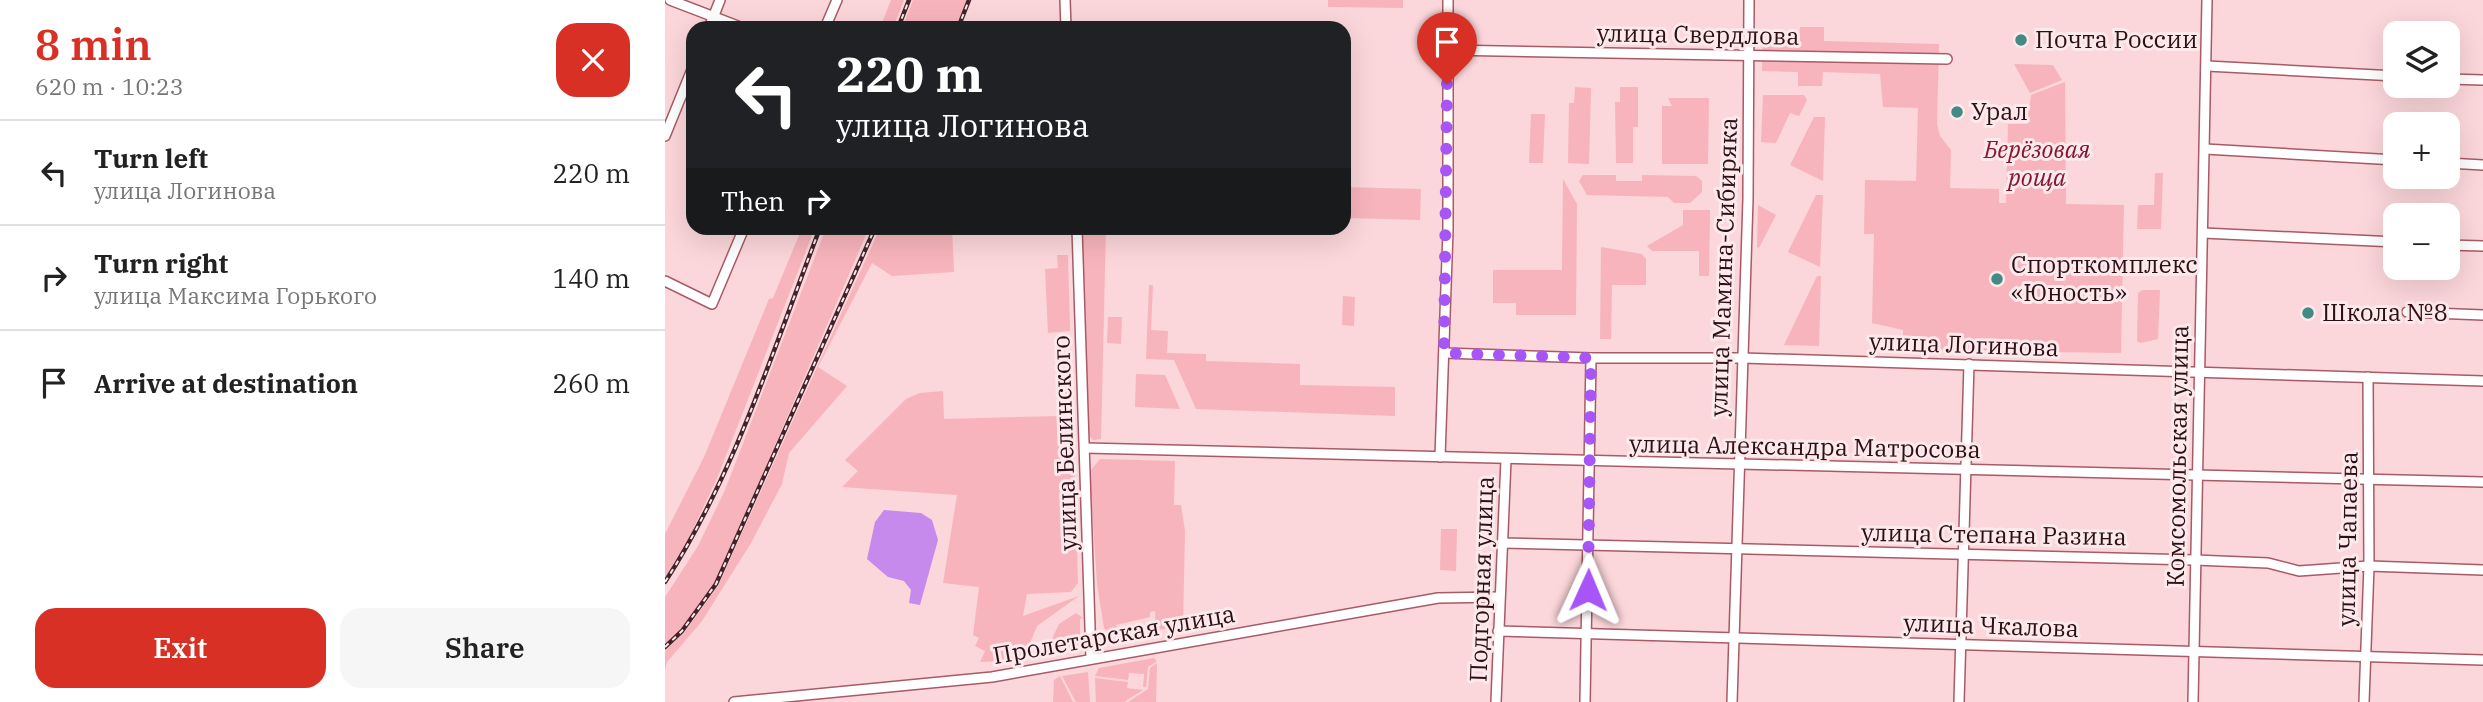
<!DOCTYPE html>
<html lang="en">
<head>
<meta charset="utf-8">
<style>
	body { margin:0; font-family:"IBM Plex Serif",serif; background:#f6f6f6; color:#222; height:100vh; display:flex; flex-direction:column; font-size:26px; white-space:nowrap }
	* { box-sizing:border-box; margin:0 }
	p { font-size:23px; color:#767676 }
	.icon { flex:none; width:38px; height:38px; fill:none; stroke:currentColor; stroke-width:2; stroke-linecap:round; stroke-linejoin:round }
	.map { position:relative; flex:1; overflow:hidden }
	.drawer { display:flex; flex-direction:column; background:#fff; width:665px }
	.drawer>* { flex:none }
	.top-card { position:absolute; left:21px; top:21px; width:665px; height:214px; border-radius:21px; box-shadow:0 7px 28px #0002; background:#202124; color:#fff; overflow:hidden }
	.tools { position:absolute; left:1718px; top:21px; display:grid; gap:14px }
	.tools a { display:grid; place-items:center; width:77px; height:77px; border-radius:14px; background:#fff; box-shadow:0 7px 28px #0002; font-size:35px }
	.pin { position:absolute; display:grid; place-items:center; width:60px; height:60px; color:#fff; margin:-72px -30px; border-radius:50% 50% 50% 0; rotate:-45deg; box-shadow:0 0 7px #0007 }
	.pin .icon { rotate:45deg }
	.me { position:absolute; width:77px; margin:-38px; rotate:1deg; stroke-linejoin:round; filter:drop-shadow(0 0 5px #0008) }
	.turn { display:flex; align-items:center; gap:24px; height:147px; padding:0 35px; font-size:32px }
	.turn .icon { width:91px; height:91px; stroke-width:2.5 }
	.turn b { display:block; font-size:49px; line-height:60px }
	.then { display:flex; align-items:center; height:66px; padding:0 35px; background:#0003; gap:14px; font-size:26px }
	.round { display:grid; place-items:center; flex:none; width:74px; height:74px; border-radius:21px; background:#f6f6f6 }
	.summary { display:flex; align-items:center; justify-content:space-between; height:119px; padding:0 35px }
	h1 { font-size:42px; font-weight:600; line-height:52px; color:#d93025 }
	.button { display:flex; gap:14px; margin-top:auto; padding:14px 35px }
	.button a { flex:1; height:80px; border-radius:21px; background:#d93025; color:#fff; font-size:28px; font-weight:600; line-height:80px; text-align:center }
	.button a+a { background:#f6f6f6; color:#222 }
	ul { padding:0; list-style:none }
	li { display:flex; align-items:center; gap:21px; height:105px; padding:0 35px; border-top:2px solid #e0e0e0 }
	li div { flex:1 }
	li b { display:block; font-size:26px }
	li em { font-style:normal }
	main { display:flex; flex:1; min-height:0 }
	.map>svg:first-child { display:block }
</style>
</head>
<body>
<main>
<section class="drawer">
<div class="summary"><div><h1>8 min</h1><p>620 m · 10:23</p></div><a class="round" style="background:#d93025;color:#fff"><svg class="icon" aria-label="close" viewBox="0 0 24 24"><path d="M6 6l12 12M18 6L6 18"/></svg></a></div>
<ul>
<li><svg class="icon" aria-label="left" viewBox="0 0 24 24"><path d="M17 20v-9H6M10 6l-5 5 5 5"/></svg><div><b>Turn left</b><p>улица Логинова</p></div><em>220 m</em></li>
<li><svg class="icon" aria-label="right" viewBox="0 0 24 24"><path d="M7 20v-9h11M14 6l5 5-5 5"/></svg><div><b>Turn right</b><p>улица Максима Горького</p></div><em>140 m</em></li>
<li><svg class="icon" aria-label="arrive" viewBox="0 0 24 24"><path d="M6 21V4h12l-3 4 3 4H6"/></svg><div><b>Arrive at destination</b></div><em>260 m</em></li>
</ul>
<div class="button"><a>Exit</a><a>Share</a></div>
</section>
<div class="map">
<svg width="1818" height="702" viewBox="0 0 1818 702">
	<rect width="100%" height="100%" fill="#fbd6da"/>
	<g fill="#f8b4bc">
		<path d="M226,0H239L228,28H215Z"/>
		<path d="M248,0H302L290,28H237Z"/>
		<path d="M663,0H738V8L663,7Z"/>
		<path d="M1135,27H1159V41L1274,44L1272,124L1275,136L1286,150L1285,188L1334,189V203H1341L1343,124H1362L1366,95L1400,82L1401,204L1459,205L1456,353L1238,350V330L1207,323L1209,234H1199L1200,180L1251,181L1253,108L1218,107L1215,74L1158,72L1157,86H1133V72L1097,71L1098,40H1134Z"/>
		<path d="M1349,64L1388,65L1397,80L1365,93Z"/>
		<path d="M910,87L926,88L924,164L903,163L904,103H909Z"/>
		<path d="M955,87H973V127H968V163H951L950,102H955Z"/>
		<path d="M1098,95H1139L1142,100L1134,116L1125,113L1111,143L1096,142Z"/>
		<path d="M1003,98H1044L1043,164H997V106H1007Z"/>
		<path d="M866,114H880L878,163H864Z"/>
		<path d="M1149,117H1160L1158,181L1125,165Z"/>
		<path d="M1490,173H1498L1496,229H1472L1473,205H1489Z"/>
		<path d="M918,175H951V181H977V175L1031,176L1037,181V192L1025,203H1009L1003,197L922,195L914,181Z"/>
		<path d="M898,179L912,204L911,315H851V303H828V270H897Z"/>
		<path d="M679,187L756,189L755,220L682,218Z"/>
		<path d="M1151,195H1158L1155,267L1123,252Z"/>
		<path d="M1093,205L1111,215L1094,248L1092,247Z"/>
		<path d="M1018,210H1045L1044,276H1034V251H987L982,246L1018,225Z"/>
		<path d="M137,228H150L53,476L23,540L0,577V534L39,457L104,299L108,298Z"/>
		<path d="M161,228H204L50,584L16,630L0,644V597L33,546L60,490Z"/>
		<path d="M215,228H287L289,272L227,276L207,263L153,367L182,386L124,453L117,484L86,543L37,621L2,662L0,670V651L19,633L53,586Z"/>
		<path d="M416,228H441L436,439L428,440L423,434Z"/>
		<path d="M936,247L977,254L981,259V285H947L946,339H935Z"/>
		<path d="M392,255H403L405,331L383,333L380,269L393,268Z"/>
		<path d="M1152,276H1156L1154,346L1119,345Z"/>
		<path d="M484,285H488L486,330L503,331L502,353L541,354V361L635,364V385L730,387V416L531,409L509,360L481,359Z"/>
		<path d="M1477,290H1495L1493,339L1475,343L1472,341L1473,293Z"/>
		<path d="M678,296L690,297L689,326L677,325Z"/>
		<path d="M443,317H457L456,344L442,343Z"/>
		<path d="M471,374L500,375L515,409L470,407Z"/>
		<path d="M404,386L407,389L413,583L406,592L362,594L358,616L414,596L372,626L358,660L315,662L320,651L310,646L314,638L308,635L314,587L278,583L292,495L177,487L193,471L180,460L241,399L255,393L278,391L279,419L393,416V387Z"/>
		<path d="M435,459L510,461L509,505H516L520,531L518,627L491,630L490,611L485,612V617L451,625L452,633H444L439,628L432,584L425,480L426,470Z"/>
		<path d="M776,529H792L791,571L775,570Z"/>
		<path d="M411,613L418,618L415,619V644L412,650L368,659L384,645L394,624Z"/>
		<path d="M489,658L492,661L483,667L481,687H478L479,674L464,673L463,680L430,676L434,668Z"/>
		<path d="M492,663L491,702H463L483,689L485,668Z"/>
		<path d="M423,672L425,702H411L397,676Z"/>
		<path d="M395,676L408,702H388L389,680Z"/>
		<path d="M430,678L463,682L462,688L478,690L459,702H431Z"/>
	</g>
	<path fill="#c68aed" d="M219,510L256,513L267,520L273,540L255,605L244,603L246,590L239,581L223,577L202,559L210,522Z"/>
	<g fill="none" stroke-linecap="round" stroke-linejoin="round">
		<g stroke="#a85a66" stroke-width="12">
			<g id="minor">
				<path d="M5,0L78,28"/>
				<path d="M400,0L401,28"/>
				<path d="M44,28L55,0"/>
				<path d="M160,28L172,0"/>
				<path d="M782,50L1282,59"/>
				<path d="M1542,66L1731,76"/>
				<path d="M1783,79L1818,80"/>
				<path d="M0,136L28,67"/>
				<path d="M1540,149L1731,160"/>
				<path d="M1783,163L1818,165"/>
				<path d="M412,228L426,658"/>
				<path d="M1538,233L1731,242"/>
				<path d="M1783,245L1818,246"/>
				<path d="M0,281L47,304L79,228"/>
				<path d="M1742,312L1818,315"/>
				<path d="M779,353L926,358H1078L1818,381"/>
				<path d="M420,448L1818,482"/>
				<path d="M775,457L783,230V0"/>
				<path d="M837,543L1530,560L1603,563L1634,571L1704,566L1818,570"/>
				<path d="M833,631L1818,660"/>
				<path d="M69,702L327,677L773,598L834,597"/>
				<path d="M831,702L841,459"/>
				<path d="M920,702L926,358"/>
				<path d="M1067,702L1083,199L1084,0"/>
				<path d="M1294,702L1304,364"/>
				<path d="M1528,702L1542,0"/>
				<path d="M1699,702L1704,566L1703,377"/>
			</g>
		</g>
		<use href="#minor" stroke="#fff" stroke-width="9"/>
		<g stroke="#432329" stroke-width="4.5">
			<g id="rail">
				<path d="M233,28L244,0"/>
				<path d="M293,28L304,0"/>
				<path d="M0,582C70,474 109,347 155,228"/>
				<path d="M0,647L17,631L51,584L210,228"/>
			</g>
		</g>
		<use href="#rail" stroke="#fbe9eb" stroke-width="2" stroke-dasharray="5" stroke-linecap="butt"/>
	</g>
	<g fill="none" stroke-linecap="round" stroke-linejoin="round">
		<path stroke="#a855f7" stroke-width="12" stroke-dasharray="0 21.6" d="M782,84L779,353L926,358L923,590"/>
	</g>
	<g fill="#438a86" stroke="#fbe9eb" stroke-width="2.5">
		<circle cx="1356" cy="40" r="7"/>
		<circle cx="1292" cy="112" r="7"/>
		<circle cx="1332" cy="279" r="7"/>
		<circle cx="1643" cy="313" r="7"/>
	</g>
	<g text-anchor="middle" stroke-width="6" stroke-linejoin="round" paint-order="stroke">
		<g font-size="24" fill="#2e0f15" stroke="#fbe9eb">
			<text transform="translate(1033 35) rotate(1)" y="8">улица Свердлова</text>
			<text transform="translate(1059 267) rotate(-88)" y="8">улица Мамина-Сибиряка</text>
			<text transform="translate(1299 345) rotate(2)" y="8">улица Логинова</text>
			<text transform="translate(400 443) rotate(-92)" y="8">улица Белинского</text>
			<text transform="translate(1140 447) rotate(1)" y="8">улица Александра Матросова</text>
			<text transform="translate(1513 456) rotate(-89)" y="8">Комсомольская улица</text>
			<text transform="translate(1329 535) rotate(1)" y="8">улица Степана Разина</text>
			<text transform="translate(1683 539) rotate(-89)" y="8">улица Чапаева</text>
			<text transform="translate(817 579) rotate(-88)" y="8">Подгорная улица</text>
			<text transform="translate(1326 626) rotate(2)" y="8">улица Чкалова</text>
			<text transform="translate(449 635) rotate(-10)" y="8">Пролетарская улица</text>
		</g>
		<g font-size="24" fill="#2e0f15" stroke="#fbe9eb" text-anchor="start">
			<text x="1370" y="48">Почта России</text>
			<text x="1306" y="120">Урал</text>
			<text x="1346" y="273">Спорткомплекс<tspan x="1346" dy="28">«Юность»</tspan></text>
			<text x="1657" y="321">Школа №8</text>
		</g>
		<g font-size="24" font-style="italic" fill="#851636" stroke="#fbe9eb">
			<text x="1372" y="158">Берёзовая<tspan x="1372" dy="28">роща</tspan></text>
		</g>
	</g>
</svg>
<div class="tools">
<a><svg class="icon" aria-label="layers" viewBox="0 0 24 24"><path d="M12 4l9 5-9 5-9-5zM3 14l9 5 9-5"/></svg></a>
<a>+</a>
<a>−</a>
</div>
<div class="pin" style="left:782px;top:84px;background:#d93025"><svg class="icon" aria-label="arrive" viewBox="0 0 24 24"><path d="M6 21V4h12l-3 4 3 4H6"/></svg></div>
<svg class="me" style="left:923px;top:590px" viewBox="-20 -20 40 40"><path d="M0-17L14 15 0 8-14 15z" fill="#a855f7" stroke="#fff" stroke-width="4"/></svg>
<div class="top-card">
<div class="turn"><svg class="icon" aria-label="left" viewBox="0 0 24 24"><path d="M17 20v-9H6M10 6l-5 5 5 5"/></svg><div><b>220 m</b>улица Логинова</div></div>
<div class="then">Then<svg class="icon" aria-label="right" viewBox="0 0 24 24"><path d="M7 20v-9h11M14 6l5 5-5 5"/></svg></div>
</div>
</div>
</main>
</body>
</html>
